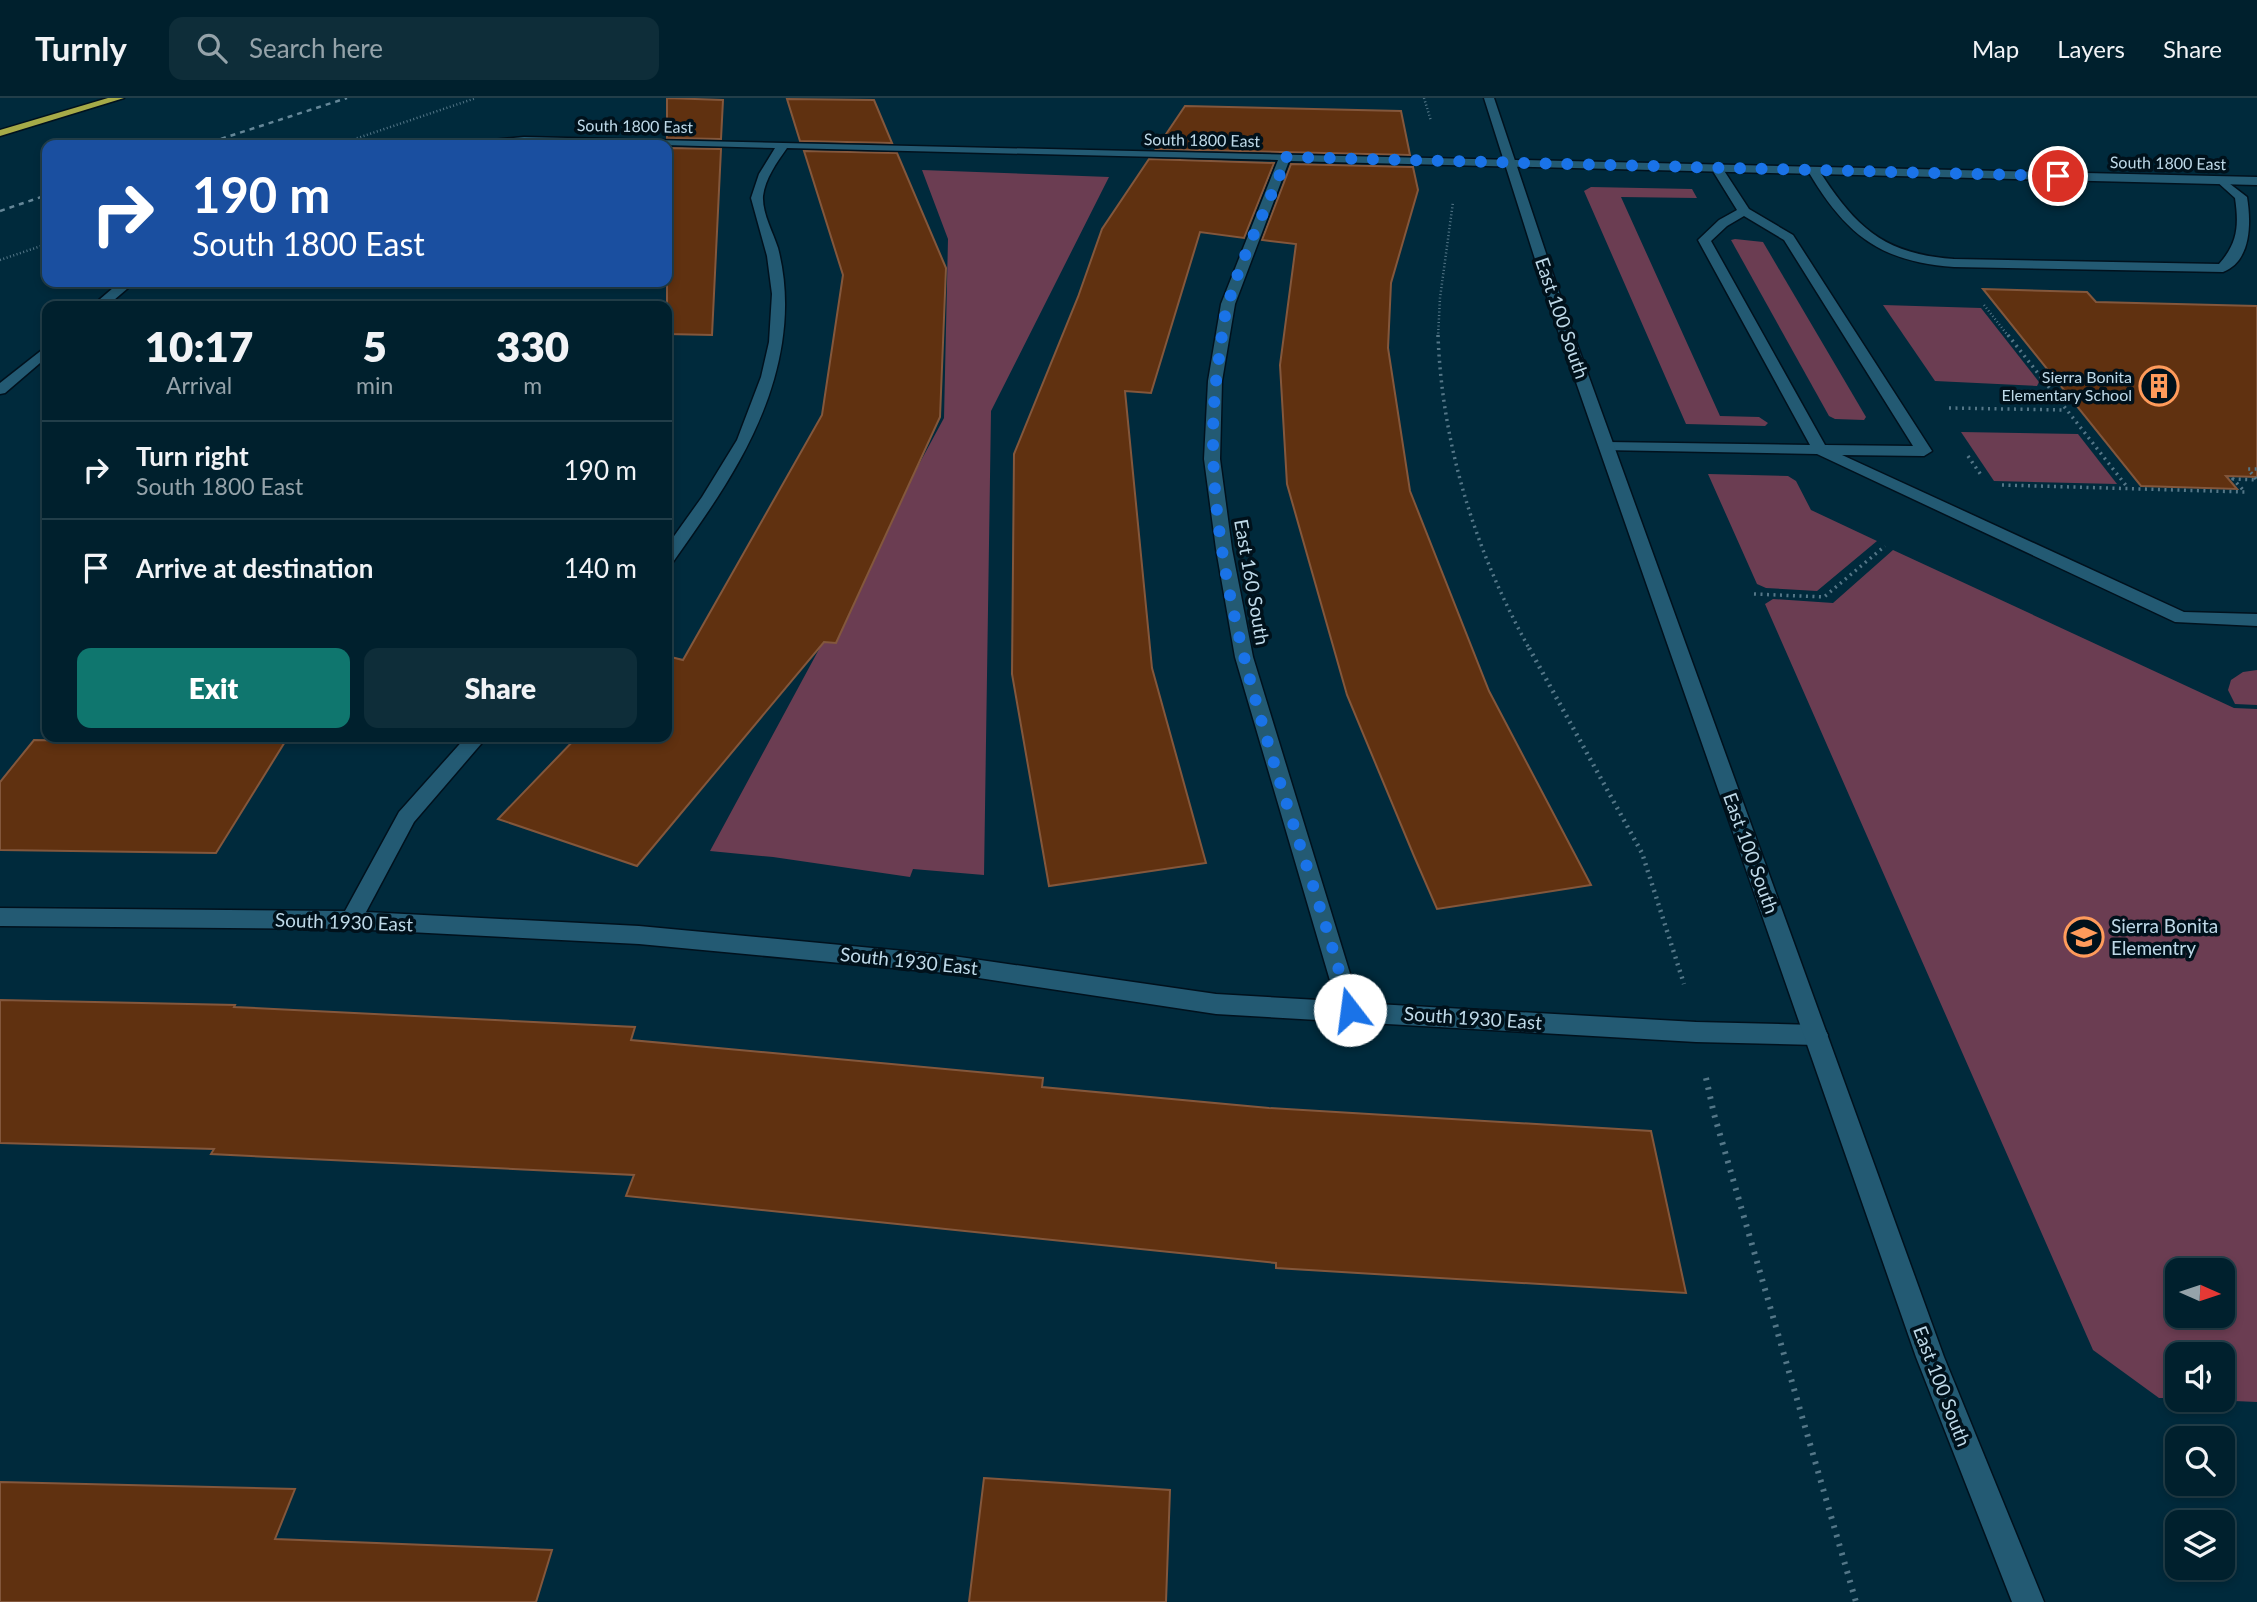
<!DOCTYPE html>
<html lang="en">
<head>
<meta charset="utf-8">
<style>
	body { margin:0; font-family:Lato,sans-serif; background:#0e2d39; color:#f1f3f6; height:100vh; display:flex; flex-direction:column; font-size:26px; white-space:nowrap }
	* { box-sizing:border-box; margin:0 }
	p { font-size:23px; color:#95a3aa }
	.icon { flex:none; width:38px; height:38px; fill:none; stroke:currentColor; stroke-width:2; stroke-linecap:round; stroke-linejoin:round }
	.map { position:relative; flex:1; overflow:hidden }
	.drawer { position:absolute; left:42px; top:203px; width:630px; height:441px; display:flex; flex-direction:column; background:#00202d; border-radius:14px; box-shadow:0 4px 10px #0003,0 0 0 2px #223e49 }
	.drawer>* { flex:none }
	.guide { position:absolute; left:42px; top:42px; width:630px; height:147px; border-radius:14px; box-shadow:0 4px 10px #0003,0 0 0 2px #223e49; background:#1a4fa0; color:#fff; overflow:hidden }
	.needle { width:46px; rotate:93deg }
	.controls { position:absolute; left:2165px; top:1160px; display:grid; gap:14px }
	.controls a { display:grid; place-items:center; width:70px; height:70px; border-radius:14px; background:#00202d; box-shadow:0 4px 10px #0003,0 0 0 2px #223e49; font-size:35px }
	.pin { position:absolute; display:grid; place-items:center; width:60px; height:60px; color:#fff; margin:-30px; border:4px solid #fff; border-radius:50%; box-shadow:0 2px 7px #0007 }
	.me { position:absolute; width:77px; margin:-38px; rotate:345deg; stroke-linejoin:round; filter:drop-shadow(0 0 5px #0008) }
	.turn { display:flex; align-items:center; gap:24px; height:147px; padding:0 35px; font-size:32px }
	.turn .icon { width:91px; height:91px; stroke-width:2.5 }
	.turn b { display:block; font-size:49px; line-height:60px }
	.eta { display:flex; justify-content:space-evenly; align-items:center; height:119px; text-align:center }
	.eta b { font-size:42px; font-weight:800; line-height:49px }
	.action { display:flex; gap:14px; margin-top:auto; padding:14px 35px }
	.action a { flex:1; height:80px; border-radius:14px; background:#0f766e; color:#fff; font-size:28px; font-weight:800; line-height:80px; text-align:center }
	.action a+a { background:#0e2d39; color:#f1f3f6 }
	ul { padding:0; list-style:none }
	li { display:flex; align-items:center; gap:21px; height:98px; padding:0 35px; border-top:2px solid #223e49 }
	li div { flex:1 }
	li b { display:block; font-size:26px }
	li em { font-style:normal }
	header { display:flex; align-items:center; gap:42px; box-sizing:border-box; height:98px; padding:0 35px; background:#00202d; border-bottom:2px solid #223e49 }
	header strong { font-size:33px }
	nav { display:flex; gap:38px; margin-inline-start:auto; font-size:24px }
	.search { width:490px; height:63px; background:#0e2d39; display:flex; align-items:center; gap:18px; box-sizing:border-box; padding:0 24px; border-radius:14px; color:#95a3aa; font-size:26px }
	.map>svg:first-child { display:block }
</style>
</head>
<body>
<header>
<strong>Turnly</strong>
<div class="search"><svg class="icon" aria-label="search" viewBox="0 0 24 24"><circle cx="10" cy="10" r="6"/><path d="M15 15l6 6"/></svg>Search here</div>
<nav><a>Map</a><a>Layers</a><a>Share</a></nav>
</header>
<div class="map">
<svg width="2257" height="1504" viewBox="0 0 2257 1504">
	<rect width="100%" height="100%" fill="#002a3c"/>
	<g fill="#6b3d52" fill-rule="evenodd">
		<path d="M922,72L1109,79L991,313L984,777L913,771L910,779L773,759L710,753L944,320L948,141Z"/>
		<path d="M1591,89L1692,91L1697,100L1621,99L1720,318L1759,319L1768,325L1765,328L1686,326L1584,93Z"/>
		<path d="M1735,141L1763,144L1866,319L1864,322L1835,321L1829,318L1731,142Z"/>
		<path d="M1883,207L1981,210L2039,284L2037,288L1935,283Z"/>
		<path d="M1961,334L2078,336L2117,386L1994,383Z"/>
		<path d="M1708,376L1788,378L1796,383L1811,412L1877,443L1817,493L1766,490L1757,486Z"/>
		<path d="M1893,452L2234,610L2257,611V1304L2211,1302H2222V1256H2177V1300H2159L2093,1252L1765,506L1773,501L1833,505ZM2177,1172H2222V1218H2177Z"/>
		<path d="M2257,572V607L2235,606L2228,592L2231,582L2243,574Z"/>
	</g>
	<g fill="#603110" stroke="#83573c" stroke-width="2">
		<path d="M667,0L723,2L721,41L667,40Z"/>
		<path d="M787,1L874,2L892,45L800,43Z"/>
		<path d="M1185,8L1401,13L1410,57L1156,51Z"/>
		<path d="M667,50L721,51L712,237L667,236Z"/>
		<path d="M804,53L897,55L946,170L940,319L836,545L824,544L637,768L498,721L577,639H667V558L683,562L822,317L843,177Z"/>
		<path d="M1149,61L1274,65L1244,140L1200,134L1151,295L1125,293L1152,570L1206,765L1049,788L1012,576L1014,356L1078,199L1102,131Z"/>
		<path d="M1291,66L1413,69L1418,92L1391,185L1388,250L1410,393L1489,593L1591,787L1437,811L1414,758L1347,597L1287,386L1280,267L1296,146L1262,142Z"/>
		<path d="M1983,191L2087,194L2096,204L2257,208V379L2226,378L2237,391L2141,388Z"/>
		<path d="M193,639H288L216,755L0,752V684L34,642L192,644Z"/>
		<path d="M0,902L235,907L234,909L635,929L631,942L1043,980L1042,989L1269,1010L1651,1033L1686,1195L1276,1170V1165L626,1098L634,1077L211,1056L214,1051L0,1045Z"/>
		<path d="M984,1380L1170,1392L1166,1504H969Z"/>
		<path d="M0,1384L295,1391L275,1441L552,1452L536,1504H0Z"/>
	</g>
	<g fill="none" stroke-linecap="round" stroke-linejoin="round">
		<g stroke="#00111d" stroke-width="3">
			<g id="lane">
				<path d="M1713,68H1721L1749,111L1793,137L1932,353L1924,358L1842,357L2184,514L2257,516V528L2175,524L1817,356L1602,352L1599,349L1602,346L1607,344L1810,347L1698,142L1719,122L1737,112L1711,70ZM1744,118L1784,142L1913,348L1825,347L1711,143L1727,128Z"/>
				<path d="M1810,71H1818C1855,128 1882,156 1954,161L2219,166C2238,145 2239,127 2235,100L2215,82L2221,79L2247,99C2251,123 2252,163 2223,174L1954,169C1880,164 1845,136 1808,73Z"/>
			</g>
		</g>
		<g stroke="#00111d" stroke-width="3">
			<g id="street">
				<path d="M524,39L2257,79V87L1289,63L1235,206L1222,283L1220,361L1232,451L1253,559L1359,905L1696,924L1816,927L1824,930L1828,937L1824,944L1816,947L1696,944L1216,916L946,875L639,846L351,831L0,828V810L345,813L399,714L466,639H487L414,724L366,814L639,828L946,857L1216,896L1336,903L1235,559L1216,451L1204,361L1208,283L1221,206L1278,62L787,50C777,64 765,81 763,98C762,115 773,134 778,150C786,181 787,213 782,245C769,329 721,396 673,464L667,465V448L702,399L737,342L761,279L769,244L772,196L767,158L751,100L759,76L775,50L591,45L466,47L472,44Z"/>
				<path d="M120,184H135L107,208H92Z"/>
				<path d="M47,248V259L5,295L0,296V285Z"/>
			</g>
		</g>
		<g stroke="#00111d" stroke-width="3">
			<path id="secondary" d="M1484,0H1494L1568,221L1944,1259L2044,1504H2012L1916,1259L1554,221Z"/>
		</g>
		<g stroke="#00111d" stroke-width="3">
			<path id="highway" d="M108,0H124L0,38V32Z"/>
		</g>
		<g stroke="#547788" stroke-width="2.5" stroke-dasharray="1 2.5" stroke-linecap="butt">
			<path d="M1424,0L1431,23"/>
			<path d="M337,47L476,0"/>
			<path d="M0,162L47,146"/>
			<path d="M1984,207L2009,239"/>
			<path d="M1438,239L1440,200L1453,104"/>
		</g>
		<g stroke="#547788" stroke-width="3.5" stroke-dasharray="2 4.5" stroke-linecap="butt">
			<path d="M1438,237C1442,348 1476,455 1530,552"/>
			<path d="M2008,237L2128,390"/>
			<path d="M1949,310L2066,312"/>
			<path d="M1968,358L1981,377"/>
			<path d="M2256,381L2248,371H2257"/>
			<path d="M2002,387L2245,394L2233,381L2257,382"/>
			<path d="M1754,496L1824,499L1885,448"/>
		</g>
		<path stroke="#547788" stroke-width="4.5" stroke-dasharray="2 5" stroke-linecap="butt" d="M1529,550L1642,755L1684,886"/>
		<path stroke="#547788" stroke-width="6" stroke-dasharray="2.5 7" stroke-linecap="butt" d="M1706,980L1714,1016L1856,1504"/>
		<use href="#lane" fill="#235a73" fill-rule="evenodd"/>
		<use href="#street" fill="#235a73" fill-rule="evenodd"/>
		<use href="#secondary" fill="#235a73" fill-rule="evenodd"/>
		<use href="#highway" fill="#a6ab48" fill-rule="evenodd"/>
		<g stroke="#658798" stroke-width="2.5" stroke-dasharray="5 5" stroke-linecap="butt">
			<path d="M202,47L347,0"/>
			<path d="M0,113L47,97"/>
		</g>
	</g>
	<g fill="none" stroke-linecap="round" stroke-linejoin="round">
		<path stroke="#1a73e8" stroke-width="12" stroke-dasharray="0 21.6" d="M1350,912C1296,707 1184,468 1220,254C1222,238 1223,222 1228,207C1239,165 1264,115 1281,74L1284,59L2058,78"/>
	</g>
	<defs>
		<g id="building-ring" transform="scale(2.0125)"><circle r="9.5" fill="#00111b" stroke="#ff9b5b" stroke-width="1.5"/><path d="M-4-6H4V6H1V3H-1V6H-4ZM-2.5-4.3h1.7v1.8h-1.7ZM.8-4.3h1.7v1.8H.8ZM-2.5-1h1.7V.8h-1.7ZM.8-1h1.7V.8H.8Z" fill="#ff9b5b"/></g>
		<g id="school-ring" transform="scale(2.0125)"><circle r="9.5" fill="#00111b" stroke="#ff9b5b" stroke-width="1.5"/><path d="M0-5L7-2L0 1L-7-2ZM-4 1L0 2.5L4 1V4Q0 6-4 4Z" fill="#ff9b5b"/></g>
	</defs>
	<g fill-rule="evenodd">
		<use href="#building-ring" x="2159" y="288"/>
		<use href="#school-ring" x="2084" y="839"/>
	</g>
	<g text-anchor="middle" stroke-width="7" stroke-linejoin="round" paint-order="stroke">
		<g font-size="16" fill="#bed9e8" stroke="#00111b">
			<text transform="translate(635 28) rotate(1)" y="6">South 1800 East</text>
			<text transform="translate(1202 42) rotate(1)" y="6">South 1800 East</text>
			<text transform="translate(2168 65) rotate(1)" y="6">South 1800 East</text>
		</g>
		<g font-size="16" fill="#bed9e8" stroke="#00111b" text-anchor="end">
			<text x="2132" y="285">Sierra Bonita<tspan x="2132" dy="18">Elementary School</tspan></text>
		</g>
		<g font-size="19" fill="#bed9e8" stroke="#00111b">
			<text transform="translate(1562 220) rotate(71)" y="7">East 100 South</text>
			<text transform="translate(1252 484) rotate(80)" y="7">East 160 South</text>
			<text transform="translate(1751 755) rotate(70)" y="7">East 100 South</text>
			<text transform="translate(344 824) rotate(2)" y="7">South 1930 East</text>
			<text transform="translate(909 863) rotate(6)" y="7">South 1930 East</text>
			<text transform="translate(1473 920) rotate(4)" y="7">South 1930 East</text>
			<text transform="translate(1942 1288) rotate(69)" y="7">East 100 South</text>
		</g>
		<g font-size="19" fill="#bed9e8" stroke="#00111b" text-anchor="start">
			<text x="2111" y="835">Sierra Bonita<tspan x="2111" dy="22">Elementry</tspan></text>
		</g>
	</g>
</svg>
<div class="controls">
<a><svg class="needle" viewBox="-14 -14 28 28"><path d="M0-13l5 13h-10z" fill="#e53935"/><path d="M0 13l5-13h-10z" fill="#95a3aa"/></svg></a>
<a><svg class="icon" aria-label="sound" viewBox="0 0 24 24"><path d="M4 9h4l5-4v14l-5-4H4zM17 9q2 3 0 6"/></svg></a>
<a><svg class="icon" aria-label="search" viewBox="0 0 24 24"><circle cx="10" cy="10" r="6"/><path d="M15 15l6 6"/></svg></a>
<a><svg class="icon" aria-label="layers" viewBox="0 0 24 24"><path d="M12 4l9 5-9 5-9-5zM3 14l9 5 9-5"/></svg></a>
</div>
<div class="pin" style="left:2058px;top:78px;background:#d93025"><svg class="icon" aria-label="arrive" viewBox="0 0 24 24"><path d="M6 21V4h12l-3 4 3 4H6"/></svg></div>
<svg class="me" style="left:1350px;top:912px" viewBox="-20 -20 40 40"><circle r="19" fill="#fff"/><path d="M0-13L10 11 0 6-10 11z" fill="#1a73e8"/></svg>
<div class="guide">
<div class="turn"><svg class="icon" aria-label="right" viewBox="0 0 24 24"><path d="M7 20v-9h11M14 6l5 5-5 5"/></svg><div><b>190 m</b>South 1800 East</div></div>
</div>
<section class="drawer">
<div class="eta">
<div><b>10:17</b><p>Arrival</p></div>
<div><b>5</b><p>min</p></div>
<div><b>330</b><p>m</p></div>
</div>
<ul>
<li><svg class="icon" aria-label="right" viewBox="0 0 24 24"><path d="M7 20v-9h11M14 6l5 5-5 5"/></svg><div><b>Turn right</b><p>South 1800 East</p></div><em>190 m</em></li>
<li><svg class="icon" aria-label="arrive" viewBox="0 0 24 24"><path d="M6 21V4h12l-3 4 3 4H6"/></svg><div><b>Arrive at destination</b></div><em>140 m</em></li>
</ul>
<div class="action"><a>Exit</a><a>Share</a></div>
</section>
</div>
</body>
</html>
